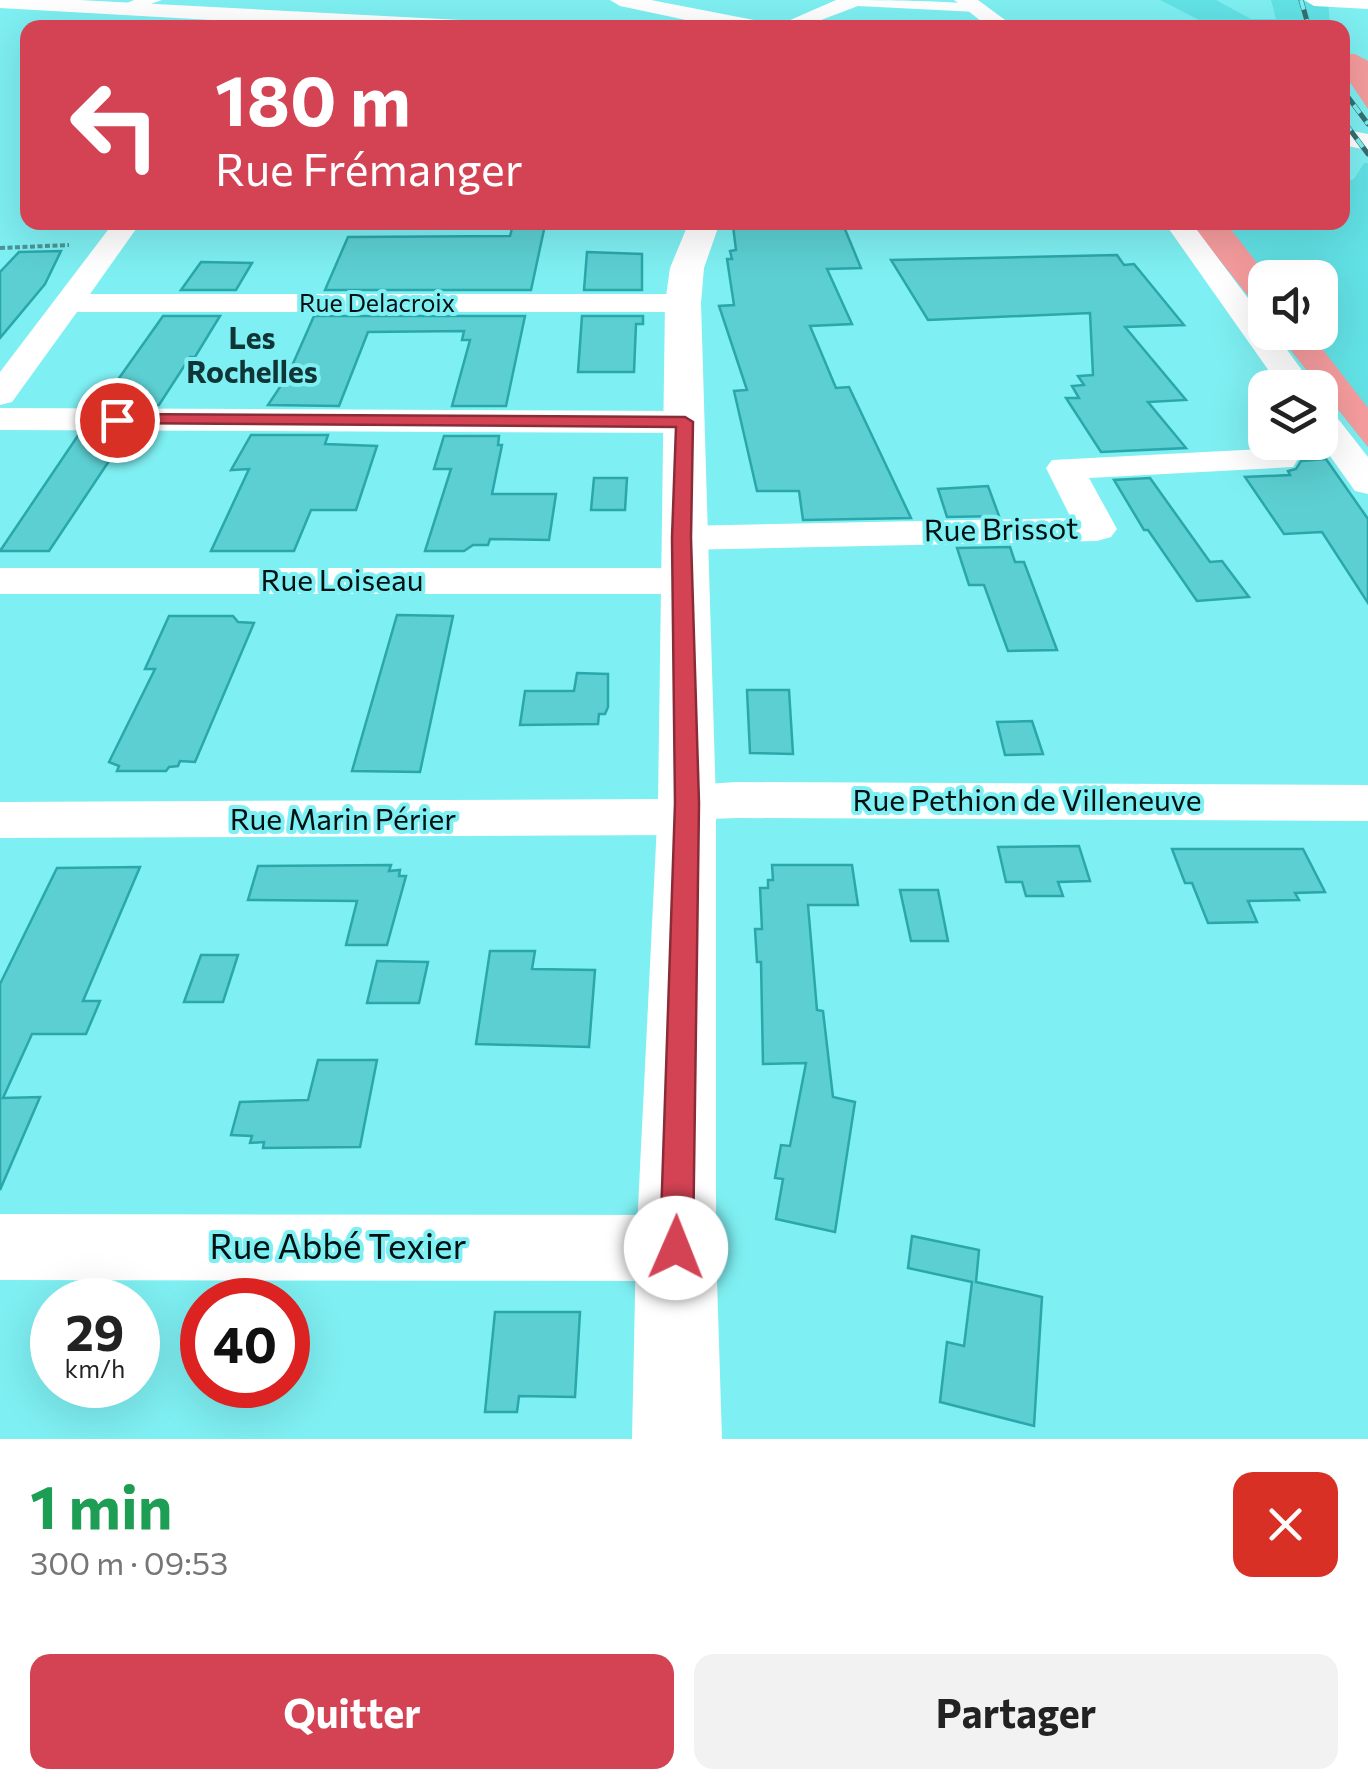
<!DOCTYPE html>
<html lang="fr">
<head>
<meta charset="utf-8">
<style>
	body { margin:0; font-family:Commissioner,sans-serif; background:#f2f2f2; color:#222; height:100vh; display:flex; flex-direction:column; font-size:38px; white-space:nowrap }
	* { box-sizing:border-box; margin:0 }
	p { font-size:32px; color:#767676 }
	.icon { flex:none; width:55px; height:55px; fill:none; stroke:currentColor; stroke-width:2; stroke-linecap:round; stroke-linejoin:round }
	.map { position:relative; height:1439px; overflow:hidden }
	.panel { display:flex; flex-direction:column; background:#fff; flex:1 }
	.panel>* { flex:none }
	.guide { position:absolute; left:20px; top:20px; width:1330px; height:210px; border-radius:20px; box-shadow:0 10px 40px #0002; background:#d44354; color:#fff; overflow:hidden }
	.controls { position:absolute; left:1248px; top:260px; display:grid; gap:20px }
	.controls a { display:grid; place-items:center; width:90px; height:90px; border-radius:20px; background:#fff; box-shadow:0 10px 40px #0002; font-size:50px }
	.speed { position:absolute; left:30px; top:1278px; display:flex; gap:20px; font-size:50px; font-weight:700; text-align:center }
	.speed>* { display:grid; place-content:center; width:130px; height:130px; border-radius:50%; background:#fff; box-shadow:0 10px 40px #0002; line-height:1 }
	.speed small { font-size:25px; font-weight:400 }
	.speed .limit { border:15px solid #d22; background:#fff; color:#111 }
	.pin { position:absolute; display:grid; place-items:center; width:85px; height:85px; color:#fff; margin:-42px; border:5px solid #fff; border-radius:50%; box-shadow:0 2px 10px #0007 }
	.me { position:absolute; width:110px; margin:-55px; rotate:1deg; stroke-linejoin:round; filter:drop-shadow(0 0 8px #0008) }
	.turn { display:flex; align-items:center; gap:35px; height:210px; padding:0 30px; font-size:45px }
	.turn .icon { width:130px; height:130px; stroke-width:2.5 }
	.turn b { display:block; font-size:70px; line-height:85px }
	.round { display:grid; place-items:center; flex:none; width:105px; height:105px; border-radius:20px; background:#f2f2f2 }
	.summary { display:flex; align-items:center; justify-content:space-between; height:170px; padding:0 30px }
	h1 { font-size:60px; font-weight:700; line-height:75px; color:#1e9e55 }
	.cta { display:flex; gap:20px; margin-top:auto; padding:20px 30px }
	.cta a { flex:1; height:115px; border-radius:20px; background:#d44354; color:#fff; font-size:40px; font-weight:700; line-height:115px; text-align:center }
	.cta a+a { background:#f2f2f2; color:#222 }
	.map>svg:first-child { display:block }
</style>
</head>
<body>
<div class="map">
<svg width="1368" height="1439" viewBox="0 0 1368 1439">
	<rect width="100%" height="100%" fill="#7eeff2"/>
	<g fill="#62e2e6">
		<path d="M1160,0H1216L1251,19H1276L1271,0H1328L1330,27H1213Z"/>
		<path d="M1364,163H1368V447L1277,333L1320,332V278H1265V317L1190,223L1342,222L1343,182L1354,179Z"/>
	</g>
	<g fill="#f59c9e">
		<path d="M1343,54H1355L1368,61V109L1343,72Z"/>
		<path d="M1190,223H1226L1268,277L1265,278V317Z"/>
		<path d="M1277,333H1310L1368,408V447Z"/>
	</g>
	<g fill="#5ccfd2" stroke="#2aa7ab" stroke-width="2.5">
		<path d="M749,222H842L861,268L827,269L852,324L810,326L836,388L849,387L911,518L803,520L799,491H757L734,391L747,390L719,306L734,305L727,259H732L730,251L736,250L733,226H750Z"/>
		<path d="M513,225H545L531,290H325L348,237L510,236Z"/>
		<path d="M61,251L45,284L0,338V272L19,252Z"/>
		<path d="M587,252L642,254V290H584Z"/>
		<path d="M1117,255L1124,265L1134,264L1184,325L1125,327L1186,400L1148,402L1186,448L1101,452L1066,398H1079L1072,386L1084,385L1078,376L1093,375L1090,313L928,320L891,260Z"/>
		<path d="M201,262L252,263L236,290H181Z"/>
		<path d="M163,316H220L195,357H190L159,405H100Z"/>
		<path d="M314,316H525L506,406H452L470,340H462L464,331L368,332L339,406L268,405L288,375Z"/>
		<path d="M582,316H643V324H636L634,372H578Z"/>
		<path d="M79,434H140L125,458H111L49,551H0Z"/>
		<path d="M251,435H328L325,444L377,446L356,510H311L294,551H211L249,469L231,470Z"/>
		<path d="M444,436H499L498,445H502L492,494H556L549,540L490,539L488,545H473L464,551H425L451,469H434Z"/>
		<path d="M1326,459L1368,519V603L1322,532L1284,534L1245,477L1290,475L1288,471L1296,469L1301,461Z"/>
		<path d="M594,478H627L625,510H591Z"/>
		<path d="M1150,478L1210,562L1222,561L1249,597L1197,601L1148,530H1144L1114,480Z"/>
		<path d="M988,486L999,516L947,517L938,489Z"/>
		<path d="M1010,547L1015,562H1024L1057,650L1008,651L984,585H969L957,548Z"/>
		<path d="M397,615L453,616L420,772L352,771Z"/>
		<path d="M169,616H233L238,622L254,623L195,762L180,761L178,766L169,767L166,771H117L119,766L109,762L155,669H145Z"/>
		<path d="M577,673L608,674V707L605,714H599L598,724L520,725L525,691H574Z"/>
		<path d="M747,690H789L793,754L750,753Z"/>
		<path d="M1032,721L1043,754L1005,755L997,722Z"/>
		<path d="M1079,846L1090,881L1058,882L1063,896H1026L1022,882H1006L998,847Z"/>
		<path d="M1172,849H1303L1325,892L1295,893L1299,900L1248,901L1257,922L1208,923L1192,883H1185Z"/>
		<path d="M391,865L389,871L400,870L399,876H406L387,945H346L357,901L248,900L258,866Z"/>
		<path d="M772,865H852L858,905H808L817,1010L823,1011L833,1097L855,1102L835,1232L776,1219L783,1179L775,1178L781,1145L790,1146L806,1063L763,1064L761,962H757L755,929H762L760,888H768V880H773Z"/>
		<path d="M140,867L83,1001H100L86,1034H32L3,1098L40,1097L0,1190V984L57,868Z"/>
		<path d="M900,890H938L948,941H911Z"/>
		<path d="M490,951H535L532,969L595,970L589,1047L476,1044Z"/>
		<path d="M201,955H238L223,1002H184Z"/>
		<path d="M377,961L428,962L419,1003H367Z"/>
		<path d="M318,1060H377L360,1147L263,1148L264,1142L250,1143L252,1136L231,1135L240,1102L308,1100Z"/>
		<path d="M912,1236L979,1250L976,1282L1042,1297L1034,1426L940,1402L947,1342L964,1346L972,1282L908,1268Z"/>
		<path d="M495,1312H580L575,1397L519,1396L517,1412H485Z"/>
	</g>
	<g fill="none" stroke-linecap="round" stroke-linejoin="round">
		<path stroke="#4b9497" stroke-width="4" stroke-dasharray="5 2.5" stroke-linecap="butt" d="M0,248L69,245"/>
		<g fill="#fff" fill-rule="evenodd">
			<path d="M134,0H162L120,15L111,10Z"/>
			<path d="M836,0C864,0 969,0 986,7L977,12L858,6L800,28H772Z"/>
			<path d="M114,222H141L90,294H683L694,297L698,303L694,309L683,312H77L12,402L0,405V372Z"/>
			<path d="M1164,222H1191L1265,321V332H1274L1315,388H1281Z"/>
			<path d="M1320,407L1332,411L1368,457V494L1355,491L1320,442Z"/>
			<path d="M0,408L685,411L697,415L703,422L697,429L685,433L0,430Z"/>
			<path d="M1280,448L1293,451L1298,459L1293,467L1089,478L1117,529L1111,537L1097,541L682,550L668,546L662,538L668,530L682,526L1071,518L1046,468L1052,460Z"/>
			<path d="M0,568H683L698,572L704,581L698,590L683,594H0Z"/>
			<path d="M737,782L1368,785V821L737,818L710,819L704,830L686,835L0,838V802L664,799L669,790L687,785Z"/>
			<path d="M0,1214L676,1215L700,1225L711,1248L700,1271L676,1281L0,1280Z"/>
		</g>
		<g fill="#fff" fill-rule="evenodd">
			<path d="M0,0H79L480,21L491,28H351L0,8Z"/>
			<path d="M610,0H651L759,21L770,28H724L620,6Z"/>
			<path d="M954,0H978L1016,28H990Z"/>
			<path d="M1304,0H1368V9L1314,6Z"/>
			<path d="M1342,129L1368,134V150L1342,145Z"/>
			<path d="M689,222H720L704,268L701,303L716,803V1248L722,1439H632L636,1248L658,803L665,303L670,268Z"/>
		</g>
		<g stroke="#356f71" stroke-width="5">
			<g id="rail">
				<path d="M1301,0L1309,28"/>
				<path d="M1342,89L1368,124"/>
				<path d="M1345,123L1368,154"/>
			</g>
		</g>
		<use href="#rail" stroke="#7eeff2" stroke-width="4" stroke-dasharray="10" stroke-linecap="butt"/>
	</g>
	<path fill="#d44354" stroke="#8a2c37" stroke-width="2.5" d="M117,414L685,417L693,422L691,538L699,803L693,1248L688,1259L676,1264L665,1259L660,1248L675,803L672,538L676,427L111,423L108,420Z"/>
	<g text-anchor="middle" stroke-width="8" stroke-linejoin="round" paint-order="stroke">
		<g font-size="25" fill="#001112" stroke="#7eeff2">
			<text x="377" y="312">Rue Delacroix</text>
		</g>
		<g font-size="30" font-weight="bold" fill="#103536" stroke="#7eeff2">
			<text x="252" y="349">Les<tspan x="252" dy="34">Rochelles</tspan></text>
		</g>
		<g font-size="30" fill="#001112" stroke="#7eeff2">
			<text transform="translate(1001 530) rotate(-1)" y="10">Rue Brissot</text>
			<text x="342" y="591">Rue Loiseau</text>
			<text x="1027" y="811">Rue Pethion de Villeneuve</text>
			<text x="343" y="830">Rue Marin Périer</text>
		</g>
		<g font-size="35" fill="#001112" stroke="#7eeff2">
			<text x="338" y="1259">Rue Abbé Texier</text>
		</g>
	</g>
</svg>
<div class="controls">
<a><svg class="icon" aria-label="sound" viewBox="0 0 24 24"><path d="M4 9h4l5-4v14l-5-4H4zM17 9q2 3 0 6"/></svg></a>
<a><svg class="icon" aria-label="layers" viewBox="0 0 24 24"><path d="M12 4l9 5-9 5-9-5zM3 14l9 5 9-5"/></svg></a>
</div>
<div class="speed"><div>29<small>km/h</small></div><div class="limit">40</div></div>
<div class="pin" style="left:117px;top:420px;background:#d93025"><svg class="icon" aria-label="arrive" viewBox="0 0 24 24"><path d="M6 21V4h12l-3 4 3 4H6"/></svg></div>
<svg class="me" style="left:676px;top:1248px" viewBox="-20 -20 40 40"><circle r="19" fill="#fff"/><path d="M0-13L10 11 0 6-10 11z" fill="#d44354"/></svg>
<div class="guide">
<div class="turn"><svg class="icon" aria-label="left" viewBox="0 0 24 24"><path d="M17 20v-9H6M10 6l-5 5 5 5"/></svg><div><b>180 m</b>Rue Frémanger</div></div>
</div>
</div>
<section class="panel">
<div class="summary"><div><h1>1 min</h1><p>300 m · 09:53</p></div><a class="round" style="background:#d93025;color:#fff"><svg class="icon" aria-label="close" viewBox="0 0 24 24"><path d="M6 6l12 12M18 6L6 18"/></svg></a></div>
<div class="cta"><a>Quitter</a><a>Partager</a></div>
</section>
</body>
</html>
